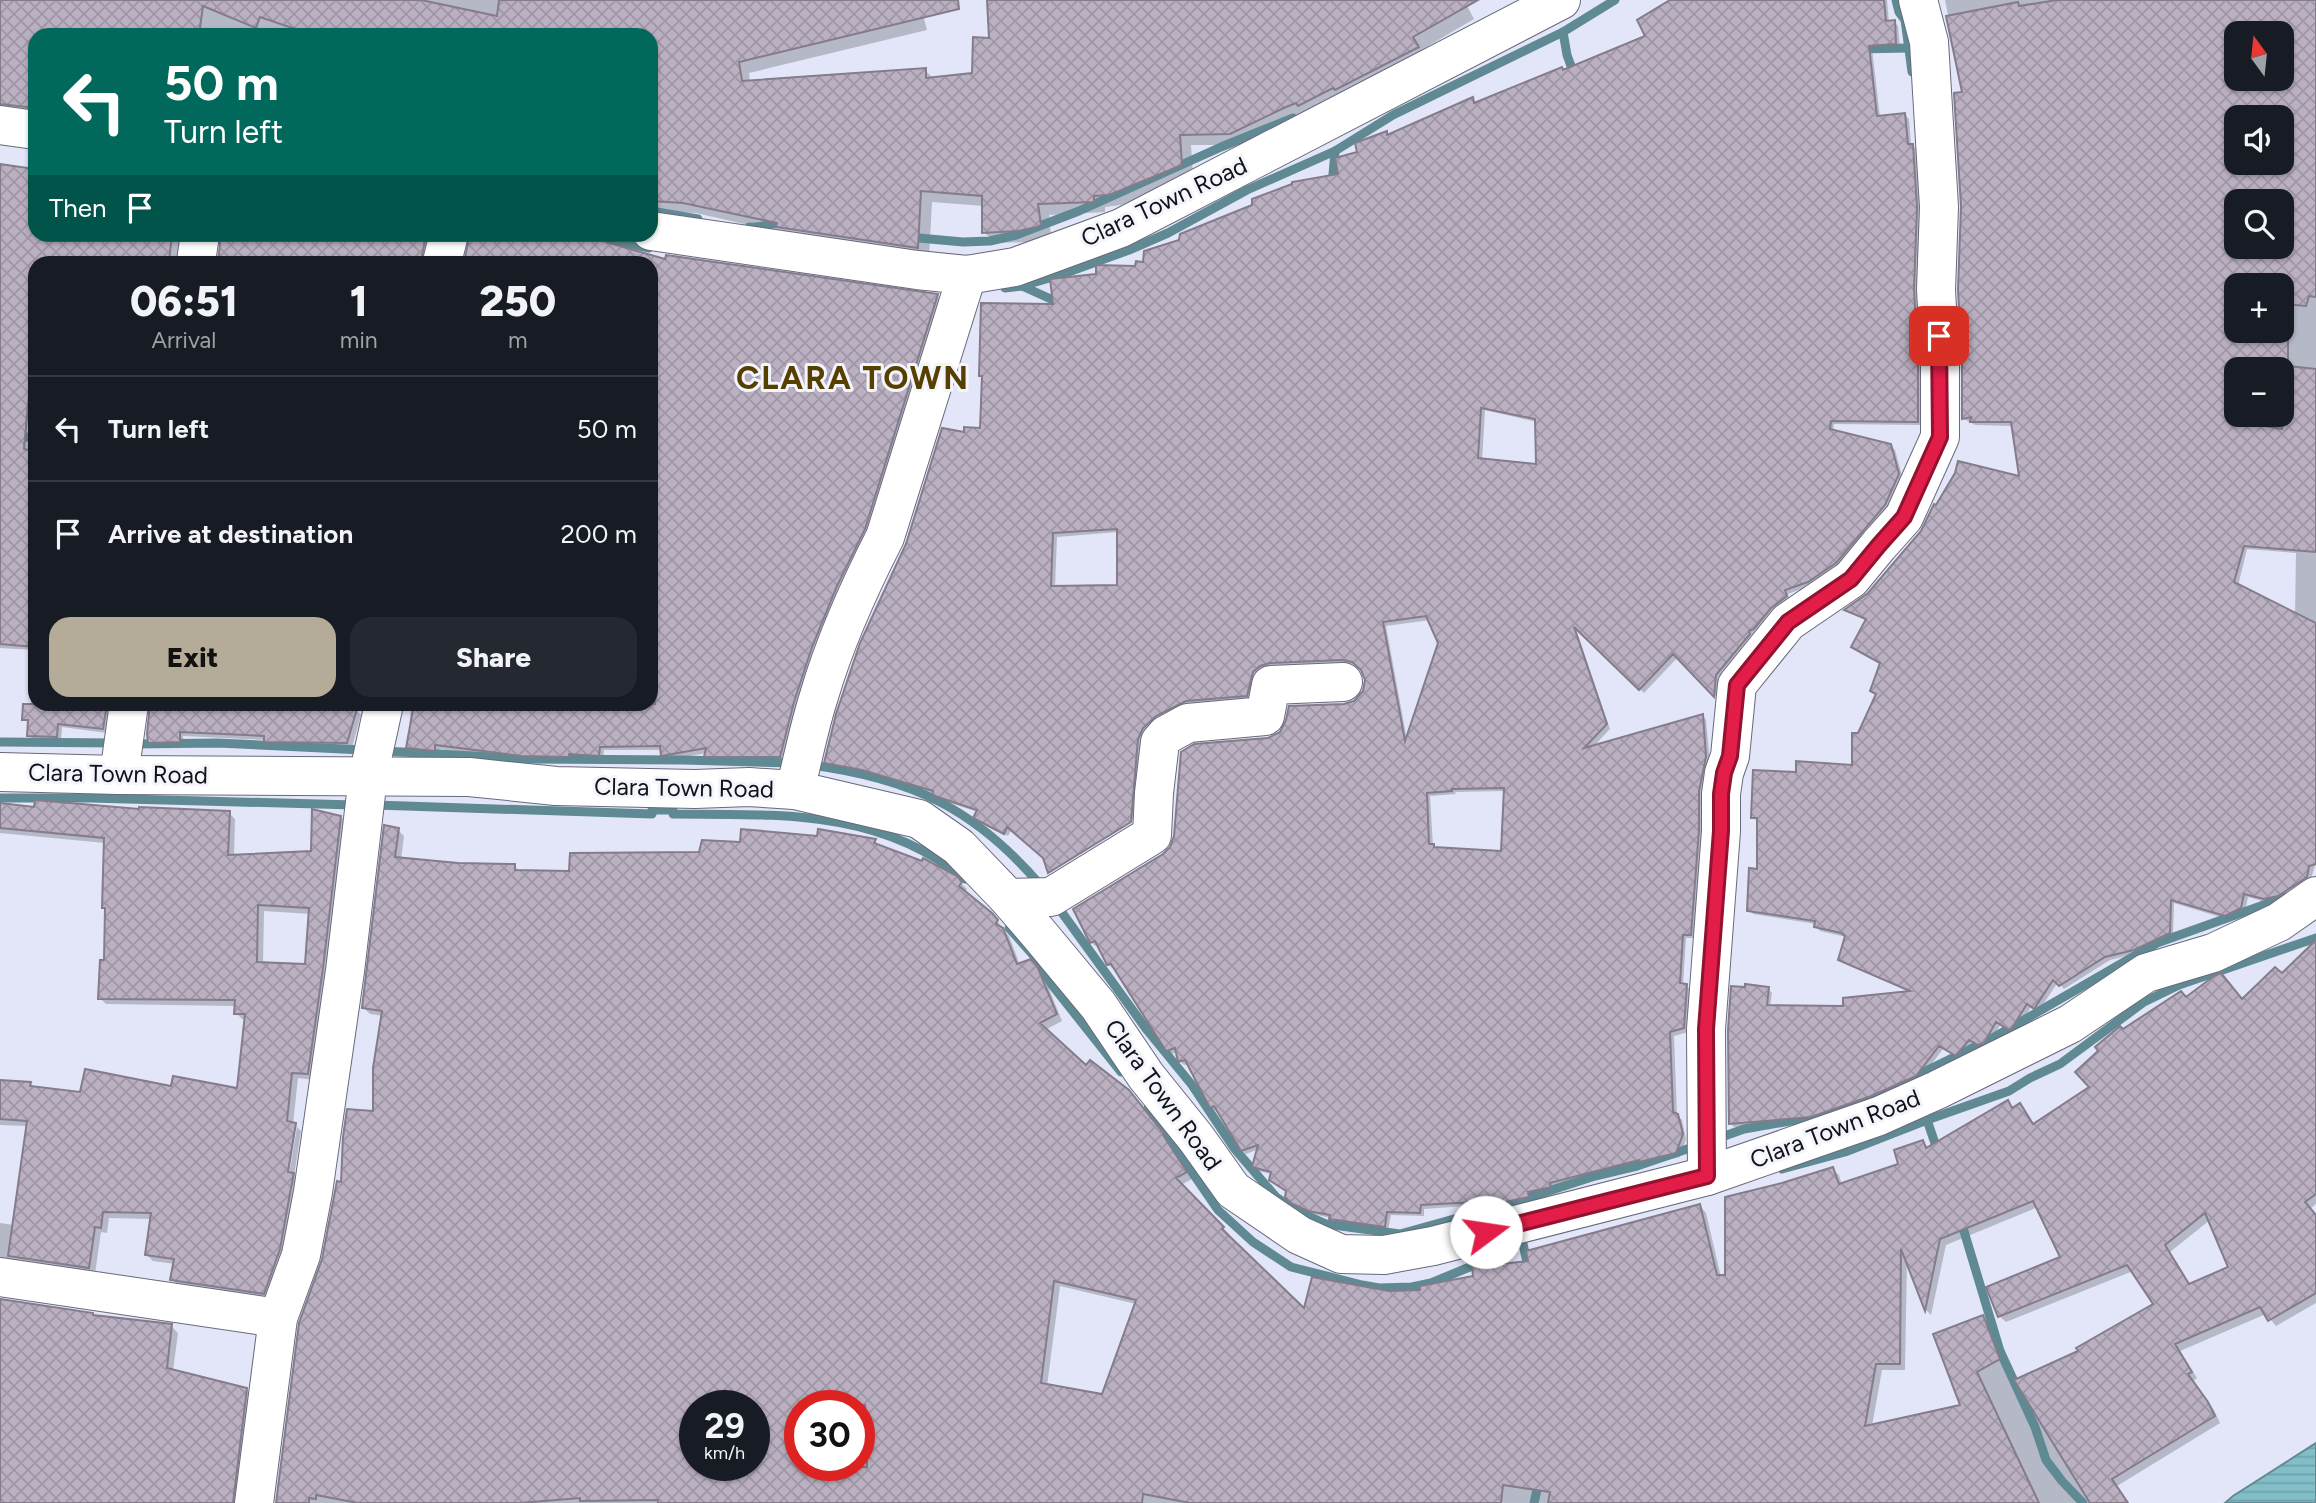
<!DOCTYPE html>
<html lang="en">
<head>
<meta charset="utf-8">
<style>
	body { margin:0; font-family:Figtree,sans-serif; background:#242831; color:#f1f3f6; height:100vh; display:flex; flex-direction:column; font-size:26px; white-space:nowrap }
	* { box-sizing:border-box; margin:0 }
	p { font-size:23px; color:#9ea1a6 }
	.icon { flex:none; width:38px; height:38px; fill:none; stroke:currentColor; stroke-width:2; stroke-linecap:round; stroke-linejoin:round }
	.map { position:relative; flex:1; overflow:hidden }
	.drawer { position:absolute; left:28px; top:256px; width:630px; height:455px; display:flex; flex-direction:column; background:#171b24; border-radius:21px; box-shadow:0 2px 5px #0004 }
	.drawer>* { flex:none }
	.banner { position:absolute; left:28px; top:28px; width:630px; height:214px; border-radius:21px; box-shadow:0 2px 5px #0004; background:#00695c; color:#fff; overflow:hidden }
	.needle { width:46px; rotate:345deg }
	.buttons { position:absolute; left:2224px; top:21px; display:grid; gap:14px }
	.buttons a { display:grid; place-items:center; width:70px; height:70px; border-radius:14px; background:#171b24; box-shadow:0 2px 5px #0004; font-size:35px }
	.speed { position:absolute; left:679px; top:1390px; display:flex; gap:14px; font-size:35px; font-weight:700; text-align:center }
	.speed>* { display:grid; place-content:center; width:91px; height:91px; border-radius:50%; background:#171b24; box-shadow:0 2px 5px #0004; line-height:1 }
	.speed small { font-size:18px; font-weight:400 }
	.speed .limit { border:10px solid #d22; background:#fff; color:#111 }
	.pin { position:absolute; display:grid; place-items:center; width:60px; height:60px; color:#fff; margin:-30px; border-radius:14px; box-shadow:0 4px 10px #0006 }
	.me { position:absolute; width:77px; margin:-38px; rotate:76deg; stroke-linejoin:round; filter:drop-shadow(0 0 5px #0008) }
	.turn { display:flex; align-items:center; gap:24px; height:147px; padding:0 21px; font-size:32px }
	.turn .icon { width:91px; height:91px; stroke-width:2.5 }
	.turn b { display:block; font-size:49px; line-height:60px }
	.then { display:flex; align-items:center; height:66px; padding:0 21px; background:#0003; gap:14px; font-size:26px }
	.eta { display:flex; justify-content:space-evenly; align-items:center; height:119px; text-align:center }
	.eta b { font-size:42px; font-weight:800; line-height:49px }
	.cta { display:flex; gap:14px; margin-top:auto; padding:14px 21px }
	.cta a { flex:1; height:80px; border-radius:21px; background:#b4ac98; color:#111; font-size:28px; font-weight:800; line-height:80px; text-align:center }
	.cta a+a { background:#242831; color:#f1f3f6 }
	ul { padding:0; list-style:none }
	li { display:flex; align-items:center; gap:21px; height:105px; padding:0 21px; border-top:2px solid #363941 }
	li div { flex:1 }
	li b { display:block; font-size:26px }
	li em { font-style:normal }
	.map>svg:first-child { display:block }
</style>
</head>
<body>
<div class="map">
<svg width="2316" height="1503" viewBox="0 0 2316 1503">
	<defs>
		<pattern id="water-rules" width="6" height="5" patternUnits="userSpaceOnUse" patternTransform="scale(1.75)"><rect width="6" height="5" fill="#82bec8"/><path d="M0 2.5h6" fill="none" stroke="#6fa2ab"/></pattern>
		<pattern id="building-cross-hatch" width="8" height="8" patternUnits="userSpaceOnUse" patternTransform="scale(1.75)"><rect width="8" height="8" fill="#bab0c1"/><path d="M0 0l8 8M0 8l8-8" fill="none" stroke="#9f96a5"/></pattern>
	</defs>
	<rect width="100%" height="100%" fill="#e3e6f9"/>
	<path fill="url(#water-rules)" stroke="#608a93" stroke-width="2" d="M2316,1443V1503H2225L2233,1496Z"/>
	<g fill="#0003" fill-rule="evenodd">
		<path d="M0,0H919L927,30L749,73L750,82L925,70L934,79L974,75L990,40L989,0H1464L1474,19L1423,49L1429,59L1242,145H1191L1193,176L1121,205L1105,207V212L1049,215L1051,236L1030,242L995,243L984,232V206L932,202L929,258L784,233L696,213L656,211L655,217L651,216V35H35V117L0,118Z"/>
		<path d="M1674,0H1887L1889,22H1894L1898,26L1900,48L1872,49L1880,117L1905,115L1909,119L1911,145L1917,149L1920,212L1921,425L1834,424L1833,432L1890,446L1895,450L1903,479L1889,509L1840,566L1812,585L1788,594L1790,601L1758,633L1752,636L1753,639L1718,699L1678,657L1644,693L1575,626L1610,729L1592,748L1703,716L1706,720L1710,762L1695,938H1686L1683,985L1691,989L1688,1032L1674,1036L1677,1115L1682,1120L1686,1139L1680,1157L1645,1165L1643,1163L1553,1187L1554,1191L1532,1196V1201L1483,1211L1479,1205L1424,1209V1216L1391,1215L1388,1230L1335,1223L1331,1218L1313,1214L1297,1207L1287,1196L1288,1192L1272,1174L1258,1171L1254,1167L1259,1149L1246,1154L1242,1150L1218,1110L1215,1111L1212,1107L1189,1064L1184,1065L1180,1061L1177,1052L1172,1054L1168,1050L1115,967L1112,968L1108,964L1098,945L1095,946L1091,942L1165,855L1268,739L1355,702L1364,694L1367,680L1363,670L1358,666L1347,663L1275,666L1250,699L1190,705L1135,818L1049,870L1045,858L1012,829L1008,836L979,821L978,812L938,799L934,793L860,771L830,767L826,763L965,435L981,429L984,378L981,375L1055,306L1097,276L1137,268L1180,241L1340,176L1359,153L1386,133L1389,136L1472,99L1477,103L1562,69L1565,72L1648,37ZM1485,410L1537,422V466L1482,461ZM1118,532L1119,587H1055L1057,537ZM1430,620L1440,643L1407,740L1386,626ZM1506,791L1503,852L1437,849L1433,846L1430,796L1456,794L1455,792Z"/>
		<path d="M1945,0H2054V2L2068,0H2316V863L2310,881L2282,899L2269,903L2248,897L2245,912L2230,920L2174,903L2173,937L2138,953L2110,960L2064,989L2058,982L2038,1012L2031,1007L2016,1032L2001,1024L1987,1046L1983,1048L1973,1043L1961,1059L1943,1049L1920,1079L1875,1099L1815,1120L1734,1127L1730,1123L1768,989L1772,993L1770,1006L1844,1007L1912,992L1844,963L1840,959L1846,937L1820,931L1816,927V924L1753,914L1749,910L1759,871V821L1752,818L1797,774L1853,767L1859,735L1877,696L1872,691L1881,664L1857,650L1867,621L1847,610L2021,478L2013,426L1975,425L1964,419V94ZM2236,33H2282V79H2236ZM2236,117H2282V163H2236ZM2236,201H2282V247H2236ZM2236,285H2282V331H2236ZM2236,369H2282V415H2236ZM2247,549L2296,553L2295,615L2238,586Z"/>
		<path d="M0,165L35,170V234H183L178,262H35V704H112L107,733L62,727L61,741L34,740L29,735L34,650L0,648Z"/>
		<path d="M223,234H431L425,262H220Z"/>
		<path d="M472,239L937,296L942,300L869,534L785,761H710L706,757L707,753L667,760L662,755V750H604L603,760L573,758V761L526,760L440,749L439,755L413,752L408,748L411,704H651V262H466Z"/>
		<path d="M151,704H358L357,711L361,715L352,747L270,746L266,740L183,736L184,746H154L150,742Z"/>
		<path d="M0,805L36,809L229,813L235,819L234,857L313,853L341,817L347,824L314,1080L298,1078L293,1124L297,1127H293L285,1181H288L297,1127L301,1131L294,1176L299,1181L297,1196L270,1299L179,1286L172,1279L175,1264L153,1261L147,1255L152,1219L109,1218L107,1233L101,1232L95,1274L0,1263V1223L14,1225L28,1126L0,1125V1082L30,1083L35,1088L82,1094L172,1088L239,1090L246,1019H242L236,1013V1006L106,1004L100,998L106,962L107,910L104,907L105,843L0,833ZM264,911L311,914L307,966L263,964Z"/>
		<path d="M1135,822L1134,826L1053,876L1051,874Z"/>
		<path d="M398,830L404,836L401,859L457,865L514,866L521,872L570,873L700,854L741,843L875,841L881,848L956,878L967,889L965,893L991,914L1003,928L1002,929L1009,936L1020,965L1037,967L1043,974L1062,1021L1045,1030L1086,1067L1135,1099L1169,1141L1192,1179L1181,1185L1229,1234L1228,1236L1305,1311L1389,1293L1422,1291L1474,1278L1530,1263L1700,1206L1706,1213L1721,1277L1727,1276L1832,1169L1839,1175L1842,1185L1900,1166L1923,1142L1929,1148L2008,1102L2014,1109L2020,1105L2034,1125L2092,1088L2123,1031L2186,999L2243,1001L2282,976L2316,943V1204L2310,1209L2316,1218V1303L2276,1326L2266,1314L2180,1351L2197,1378L2193,1381L2214,1410L2220,1423L2117,1486L2129,1503H277L324,1260L343,1184L375,1113L383,1016L370,1014L364,1008ZM2038,1207L2063,1258L1999,1316L2006,1322L2133,1271L2156,1305L2080,1352L2011,1383L1989,1323L1983,1317L1963,1406L1872,1426L1882,1370H1905L1907,1259L1926,1310L1931,1315L1946,1245ZM2210,1220L2231,1268L2190,1285L2170,1252ZM1060,1286L1136,1304L1103,1396L1047,1386ZM695,1405H754V1465H695ZM800,1405H859V1465H800Z"/>
		<path d="M0,1301L95,1317L171,1326L178,1333L173,1371L246,1389L253,1396L239,1503H0Z"/>
	</g>
	<g fill="none" stroke-linecap="round" stroke-linejoin="round">
		<g stroke="#608a93" stroke-width="9">
			<path d="M1896,0L1899,12L1905,20L1912,72"/>
			<path d="M1563,32L1567,55L1575,77"/>
			<path d="M1858,49L1909,48"/>
			<path d="M1332,186L1335,151"/>
			<path d="M651,211L698,219"/>
			<path d="M749,227C763,229 774,221 787,222"/>
			<path d="M586,234L649,248"/>
			<path d="M908,237L963,242L990,241L1016,235L1079,211L1221,147L1293,118"/>
			<path d="M1022,286L1053,300L1063,301"/>
			<path d="M1005,288L1022,286L1063,274L1129,250L1168,233L1247,190L1335,151L1393,115L1563,32L1615,0"/>
			<path d="M0,434L35,438"/>
			<path d="M0,742L115,743"/>
			<path d="M133,744L218,743L363,750"/>
			<path d="M384,751L529,759L683,760L793,763"/>
			<path d="M811,765C911,778 976,809 1042,887"/>
			<path d="M0,798H90L355,805"/>
			<path d="M375,805L652,814V810H673V814C777,815 879,808 965,879"/>
			<path d="M1055,903L1147,1030L1192,1085L1234,1148L1276,1197L1295,1210L1326,1224L1400,1234L1515,1202L1595,1176L1637,1166L1696,1146"/>
			<path d="M1009,928L1034,956L1052,985L1121,1072"/>
			<path d="M1148,1108L1218,1210L1253,1242L1291,1267L1362,1285L1379,1288L1412,1287L1431,1283L1472,1266L1495,1261L1522,1239"/>
			<path d="M1927,1120L1938,1152"/>
			<path d="M1716,1139L1744,1129L1813,1117L1871,1098L1991,1039L2157,943L2286,897"/>
			<path d="M1782,1169L1845,1152L1927,1120L2009,1091L2030,1078L2060,1064L2144,1002L2179,985L2316,938"/>
			<path d="M1960,1218L2000,1351L2035,1427L2046,1460L2062,1481L2083,1503"/>
			<path d="M1522,1239L1529,1272"/>
			<path d="M1534,1503L1539,1481"/>
		</g>
	</g>
	<g fill="url(#building-cross-hatch)" stroke="#847b8b" stroke-width="2" fill-rule="evenodd">
		<path d="M0,0H421L497,16L499,0H958L959,9L739,62L742,81L926,68V78L972,73L973,37L989,38L987,0H1478L1413,37L1419,47L1335,90L1333,88L1298,106L1296,103L1286,107L1230,134L1180,135L1182,165L1109,195L1094,196V202L1038,204L1041,225L1037,227L1018,231L982,233V196L921,191L918,248L776,227L777,223L683,203L651,201V35H313L260,17L256,28L203,6L199,35H35V108L0,104Z"/>
		<path d="M1670,0H1884L1886,21L1895,20L1896,44L1869,46L1877,116L1905,113L1908,144H1913L1917,207L1914,289L1918,360V422L1831,421L1830,429L1891,444L1899,474L1885,505L1836,563L1808,582L1785,590L1787,596L1771,608L1754,629L1749,631L1750,634L1716,675L1714,697L1673,654L1639,690L1574,627L1607,724L1584,748L1703,714L1706,757L1699,791V830L1691,935H1683L1680,983L1687,984L1684,1028L1670,1032L1673,1112L1678,1114L1683,1134L1676,1153L1639,1162V1160L1550,1183L1551,1187L1528,1192L1529,1197L1477,1208L1476,1202L1421,1205L1420,1213L1387,1212L1385,1227L1329,1219L1330,1215L1308,1211L1291,1203L1285,1197L1286,1191L1269,1180L1271,1172L1252,1167L1258,1145L1241,1151L1214,1106L1210,1108L1185,1060L1178,1062L1175,1048L1166,1051L1111,964L1107,965L1095,941L1090,943L1073,909L1163,854L1170,847L1174,836L1181,752L1194,744L1268,738L1280,732L1286,720L1289,706L1344,704L1354,701L1363,691L1365,680L1361,670L1352,662L1342,660L1270,663L1260,666L1253,672L1247,696L1186,701L1156,716L1143,728L1138,739L1131,822L1048,873L1043,858L1007,827L1004,834L973,818L977,810L932,795L933,791L862,770L824,763L836,714L860,643L906,544L942,428L964,432V427L980,428L982,376H979L981,303L1053,304L1050,279L1096,274V265L1135,266L1136,261L1143,262L1144,251L1179,240L1180,234L1252,205V199L1292,184V182L1338,174L1335,158L1357,152L1355,143L1387,131V135L1473,97L1474,103L1562,67L1563,70L1645,36L1637,20ZM1481,408L1535,419L1536,464L1478,458ZM1117,529V585L1051,586L1053,533ZM1426,616L1438,643L1405,741L1383,622ZM1504,788L1501,851L1434,847V844H1429L1427,793L1452,791V789Z"/>
		<path d="M2057,0H2316V297L2309,296L2306,306L2282,304V285H2236V331H2288V366L2316,369V552L2244,546L2234,582L2316,623V864L2309,866L2307,877L2278,896L2264,899L2244,894L2241,908L2225,916L2171,900L2170,933L2134,950L2105,957L2059,986L2053,980L2034,1009L2027,1004L2012,1028L2009,1030L1996,1022L1984,1043L1978,1045L1969,1040L1956,1056L1939,1046L1916,1076L1871,1096L1811,1117L1729,1124L1728,1030L1731,986L1745,987V984L1769,987L1767,1005L1843,1006V998L1910,991L1838,960L1845,936L1841,933L1814,927L1815,921L1747,911L1749,868L1757,869V818H1751L1753,770L1796,772V761L1852,765V733H1858L1876,694L1870,691L1880,663L1851,647L1866,619L1844,610L1868,593L1921,531L1934,504L1936,505L1955,473L1958,461L2019,476L2011,422H1970L1971,417L1962,419V358L1958,290L1961,206L1954,93L1962,92L1946,16L2018,2L2019,6ZM2236,33H2282V79H2236ZM2236,117H2282V163H2236ZM2236,201H2282V247H2236ZM2236,369H2282V429L2236,421Z"/>
		<path d="M0,164L35,169V234H172L169,262H35V385L30,384L24,449L29,450V456H35V647L0,644Z"/>
		<path d="M221,234H426L421,262H386L348,257V262H218Z"/>
		<path d="M470,234H578L665,259L666,255L938,294L865,529L837,586L812,647L794,702L780,757H704L706,748L661,756L660,746L600,747L599,756L569,754V757L521,756L435,745V751L406,748L414,704H655L651,654V262H464Z"/>
		<path d="M23,704H107L103,729L58,724L57,737L27,736L28,720H22Z"/>
		<path d="M150,704H354L353,708L357,709L347,743L264,742V736L180,732V742L148,743L147,734Z"/>
		<path d="M35,800L139,809V807L230,811L228,855L311,851L312,809L341,816L323,968L308,1074L292,1073L287,1121L296,1123L288,1172L294,1173L291,1188L280,1249L264,1294L170,1280L174,1259L145,1255L151,1213L103,1212L101,1228L95,1227L89,1268L8,1256L27,1121L0,1119V1080L31,1082L30,1086L80,1092L85,1069L171,1086L173,1076L237,1088L245,1014H234L235,1000L98,999L100,960H104L105,908H102L104,838L0,828V803L34,807ZM258,905L309,908L305,964L257,962Z"/>
		<path d="M384,825L399,828L395,857L458,863L515,864V870L569,871L570,853L699,852L702,840L740,842L741,829L817,836L818,829L876,839L874,843L922,861L923,858L957,876L962,882L959,886L992,913L998,920L996,924L1003,928L1017,964L1031,959L1037,966L1057,1014L1040,1023L1086,1065L1090,1060L1129,1090L1164,1134L1163,1135L1187,1172L1176,1178L1224,1227L1222,1229L1304,1308L1312,1277L1389,1291L1420,1290V1286L1473,1276L1472,1267L1528,1261L1526,1251L1700,1204L1717,1275H1725V1197L1782,1183L1833,1167L1839,1184L1898,1164L1894,1150L1923,1140L1926,1148L2008,1100L2012,1108L2020,1103L2033,1124L2089,1087L2075,1072L2098,1051L2095,1047L2120,1026L2123,1029L2181,991L2186,997L2214,976L2221,973L2242,999L2275,967L2282,973L2316,940V1194L2305,1202L2316,1215V1293L2268,1321L2260,1307L2175,1344L2192,1372L2188,1374L2208,1402L2215,1416L2112,1479L2128,1503H2090L2014,1380L2078,1351L2076,1348L2153,1304L2127,1265L1998,1317L1986,1287L2060,1257L2033,1201L1940,1239L1925,1311L1901,1249L1900,1364H1876L1865,1426L1960,1405L1933,1334L1983,1315L2000,1359L1977,1372L2039,1503H1548L1550,1492L1503,1485L1501,1503H1190L1143,1494L1142,1503H658V1500L580,1501V1498L520,1503H358L316,1495V1499L309,1498V1503H276L299,1323L322,1259L337,1181L341,1182L343,1137L347,1109L373,1111V1068L382,1011L362,1008ZM2205,1213L2228,1267L2189,1284L2165,1245ZM1054,1281L1136,1300L1102,1394L1041,1383ZM695,1405H754V1465H695ZM800,1405H865L867,1467L800,1465Z"/>
		<path d="M0,1299L93,1313V1315L172,1324L167,1368L247,1388L233,1503H0Z"/>
	</g>
	<g fill="none" stroke-linecap="round" stroke-linejoin="round">
		<g stroke="#676a7b" stroke-width="40">
			<g id="minor">
				<path d="M0,125L35,130"/>
				<path d="M651,231L917,270L967,275L1015,267L1121,228L1561,0"/>
				<path d="M196,262L200,234"/>
				<path d="M442,262L449,234"/>
				<path d="M0,772L119,775L469,777L556,786L695,789L749,787L795,790L919,819L959,847L1008,898L1039,934L1098,1005L1146,1076L1196,1138L1233,1190L1299,1235L1341,1254L1384,1255L1433,1246L1707,1176L1879,1116L1937,1090L2070,1024L2146,973L2213,953L2279,922L2316,896"/>
				<path d="M119,775L129,704"/>
				<path d="M795,790C803,759 809,727 819,696C835,641 859,588 885,537L967,275"/>
				<path d="M1008,898L1051,897L1152,835L1154,793L1160,742L1166,735L1188,723L1265,716L1271,685L1343,682"/>
				<path d="M1707,1176L1706,1029L1721,831V794L1724,773L1730,756L1737,685L1788,622L1851,579L1879,545L1904,517L1940,437V359L1936,290L1939,207L1929,42L1918,0"/>
				<path d="M0,1277L278,1318"/>
				<path d="M254,1503L278,1318L301,1255L313,1192L345,971L368,777L384,704"/>
			</g>
		</g>
		<use href="#minor" stroke="#fff" stroke-width="38"/>
	</g>
	<g fill="none" stroke-linecap="round" stroke-linejoin="round">
		<g stroke="#92132f" stroke-width="18">
			<path id="route" d="M1486,1232L1707,1176L1706,1029L1721,831V794L1724,773L1730,756L1737,685L1788,622L1851,579L1879,545L1904,517L1940,437L1939,336"/>
		</g>
		<use href="#route" stroke="#e11d48" stroke-width="12"/>
	</g>
	<g text-anchor="middle" stroke-width="6" stroke-linejoin="round" paint-order="stroke">
		<g font-size="24" fill="#111218" stroke="#f3f4fc">
			<text transform="translate(1164 202) rotate(-25)" y="8">Clara Town Road</text>
			<text transform="translate(118 774) rotate(1)" y="8">Clara Town Road</text>
			<text transform="translate(684 788) rotate(1)" y="8">Clara Town Road</text>
			<text transform="translate(1163 1095) rotate(54)" y="8">Clara Town Road</text>
			<text transform="translate(1835 1129) rotate(-21)" y="8">Clara Town Road</text>
		</g>
		<g font-size="32" font-weight="bold" letter-spacing="2" fill="#554000" stroke="#f3f4fc">
			<text x="853" y="389">CLARA TOWN</text>
		</g>
	</g>
</svg>
<div class="buttons">
<a><svg class="needle" viewBox="-14 -14 28 28"><path d="M0-13l5 13h-10z" fill="#e53935"/><path d="M0 13l5-13h-10z" fill="#9ea1a6"/></svg></a>
<a><svg class="icon" aria-label="sound" viewBox="0 0 24 24"><path d="M4 9h4l5-4v14l-5-4H4zM17 9q2 3 0 6"/></svg></a>
<a><svg class="icon" aria-label="search" viewBox="0 0 24 24"><circle cx="10" cy="10" r="6"/><path d="M15 15l6 6"/></svg></a>
<a>+</a>
<a>−</a>
</div>
<div class="speed"><div>29<small>km/h</small></div><div class="limit">30</div></div>
<div class="pin" style="left:1939px;top:336px;background:#d93025"><svg class="icon" aria-label="arrive" viewBox="0 0 24 24"><path d="M6 21V4h12l-3 4 3 4H6"/></svg></div>
<svg class="me" style="left:1486px;top:1232px" viewBox="-20 -20 40 40"><circle r="19" fill="#fff"/><path d="M0-13L10 11 0 6-10 11z" fill="#e11d48"/></svg>
<div class="banner">
<div class="turn"><svg class="icon" aria-label="left" viewBox="0 0 24 24"><path d="M17 20v-9H6M10 6l-5 5 5 5"/></svg><div><b>50 m</b>Turn left</div></div>
<div class="then">Then<svg class="icon" aria-label="arrive" viewBox="0 0 24 24"><path d="M6 21V4h12l-3 4 3 4H6"/></svg></div>
</div>
<section class="drawer">
<div class="eta">
<div><b>06:51</b><p>Arrival</p></div>
<div><b>1</b><p>min</p></div>
<div><b>250</b><p>m</p></div>
</div>
<ul>
<li><svg class="icon" aria-label="left" viewBox="0 0 24 24"><path d="M17 20v-9H6M10 6l-5 5 5 5"/></svg><div><b>Turn left</b></div><em>50 m</em></li>
<li><svg class="icon" aria-label="arrive" viewBox="0 0 24 24"><path d="M6 21V4h12l-3 4 3 4H6"/></svg><div><b>Arrive at destination</b></div><em>200 m</em></li>
</ul>
<div class="cta"><a>Exit</a><a>Share</a></div>
</section>
</div>
</body>
</html>
